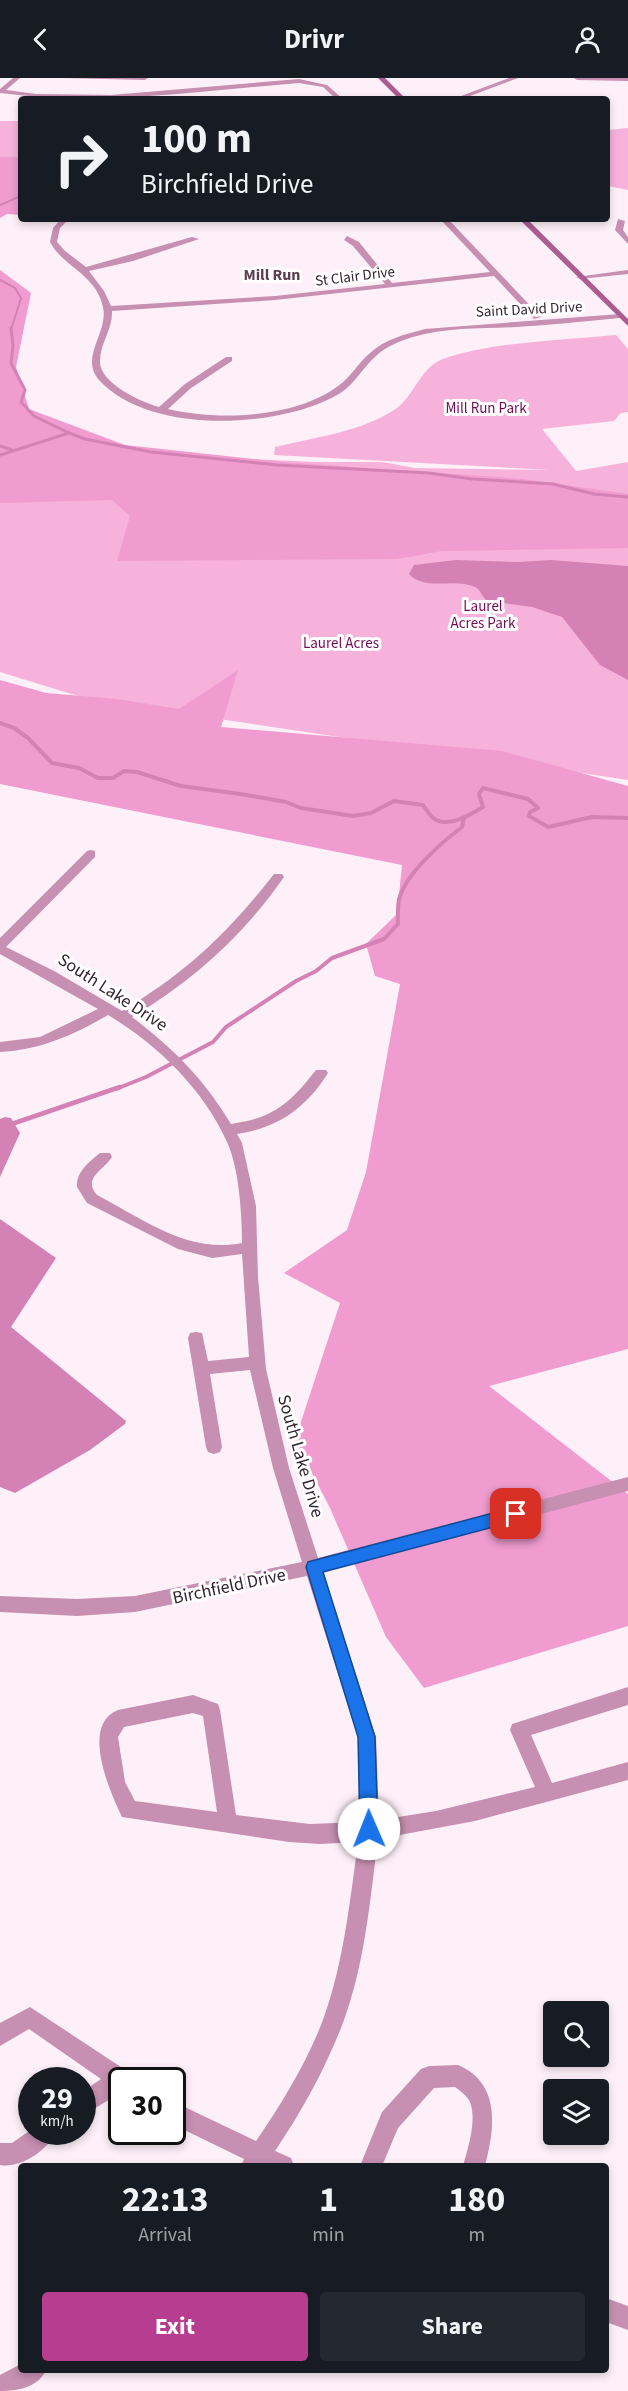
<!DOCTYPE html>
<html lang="en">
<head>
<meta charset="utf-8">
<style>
	body { margin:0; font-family:"Source Sans 3",sans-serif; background:#242831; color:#f1f3f6; height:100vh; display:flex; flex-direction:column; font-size:22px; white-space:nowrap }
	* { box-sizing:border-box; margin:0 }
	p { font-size:20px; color:#9ea1a6 }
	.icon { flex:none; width:33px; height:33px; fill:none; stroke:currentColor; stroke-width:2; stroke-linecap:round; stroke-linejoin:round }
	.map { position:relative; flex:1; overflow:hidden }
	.panel { position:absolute; left:18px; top:2085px; width:591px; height:210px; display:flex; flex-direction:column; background:#171b24; border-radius:6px; box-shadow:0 3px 9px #0003 }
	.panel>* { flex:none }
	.banner { position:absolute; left:18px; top:18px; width:592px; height:126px; border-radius:6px; box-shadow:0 3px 9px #0003; background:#171b24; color:#f1f3f6; overflow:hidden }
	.controls { position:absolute; left:543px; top:1923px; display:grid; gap:12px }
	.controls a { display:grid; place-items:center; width:66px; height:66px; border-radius:6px; background:#171b24; box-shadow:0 3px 9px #0003; font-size:30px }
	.speed { position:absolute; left:18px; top:1989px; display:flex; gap:12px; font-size:30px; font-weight:700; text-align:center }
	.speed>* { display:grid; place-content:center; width:78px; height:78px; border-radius:50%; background:#171b24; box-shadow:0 3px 9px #0003; line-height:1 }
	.speed small { font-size:15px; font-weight:400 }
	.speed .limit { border:3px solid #111; border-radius:9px; background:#fff; color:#111 }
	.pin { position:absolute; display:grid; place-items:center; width:51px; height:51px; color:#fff; margin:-26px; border-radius:12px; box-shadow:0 3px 9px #0006 }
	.me { position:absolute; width:66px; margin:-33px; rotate:359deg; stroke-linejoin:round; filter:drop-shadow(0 0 4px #0008) }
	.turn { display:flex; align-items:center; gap:21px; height:126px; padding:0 24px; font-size:27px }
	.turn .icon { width:78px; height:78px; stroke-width:2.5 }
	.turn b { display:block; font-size:42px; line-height:51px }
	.eta { display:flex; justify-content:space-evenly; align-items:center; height:102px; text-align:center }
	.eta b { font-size:36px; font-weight:700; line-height:42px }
	.primary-button { display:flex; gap:12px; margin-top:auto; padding:12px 24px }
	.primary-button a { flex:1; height:69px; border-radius:6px; background:#b73d91; color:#fff; font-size:24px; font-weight:700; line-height:69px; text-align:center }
	.primary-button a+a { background:#242831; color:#f1f3f6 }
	header { display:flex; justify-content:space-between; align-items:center; height:78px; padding:0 24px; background:#171b24; font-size:27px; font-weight:700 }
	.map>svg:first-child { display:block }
</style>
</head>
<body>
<header><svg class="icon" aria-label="back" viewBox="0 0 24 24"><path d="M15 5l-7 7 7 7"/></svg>Drivr<svg class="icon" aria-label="person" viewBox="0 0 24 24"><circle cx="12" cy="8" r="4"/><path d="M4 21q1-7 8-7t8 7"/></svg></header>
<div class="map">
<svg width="628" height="2313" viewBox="0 0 628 2313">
	<rect width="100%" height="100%" fill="#fef0f8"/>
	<g fill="#f6b2db">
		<path d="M0,43H21V117L0,124Z"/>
		<path d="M628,50V112L608,108V52Z"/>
		<path d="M616,257L628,271V334L621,335L614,343L542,351L576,393L628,384V702L91,622L0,594V343L10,357L205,379L316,384H382L415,390L550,392L274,377L275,369C316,359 362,354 397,330C415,316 421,289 443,281C491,264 564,262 616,257Z"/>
	</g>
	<g fill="#f09cd0">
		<path d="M0,79H21V137L7,136L0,140Z"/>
		<path d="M0,192L31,215L16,289L29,331L125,367L282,384L523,401L628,416V470L442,473L397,481L117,483L130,438L112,422L0,425Z"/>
		<path d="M238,592L221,649L502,673L628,708V1271L489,1308L628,1416V1548L424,1610L386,1559L330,1430L295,1362L340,1225L284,1195L347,1152L366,1094L400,906L375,898L366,866L397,836L402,787L0,706V602L46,615L117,621L179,631Z"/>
	</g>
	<g fill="#d482b5">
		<path d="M456,482L518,484L551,482L628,488V602L600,587L562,539L532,529L487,523C482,519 481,512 475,509C454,499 426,514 409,496L414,487Z"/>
		<path d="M5,1039L11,1040L20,1055L0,1099V1041Z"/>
		<path d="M0,1141L56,1180L11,1249L126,1343L125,1346L90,1372L15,1415L0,1409Z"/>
	</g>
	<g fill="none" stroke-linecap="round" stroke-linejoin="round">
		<g stroke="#d482b5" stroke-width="2">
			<path d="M0,127L21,118"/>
			<path d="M0,202L15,210L21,220L11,252"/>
		</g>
		<g stroke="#d482b5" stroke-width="3">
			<path d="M11,250L13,268L11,285L25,312L21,324L34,338L69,355L85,361L151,374L277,387L429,395L472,401L553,406L594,416L628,419"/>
			<path d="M0,368L12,372"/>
			<path d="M0,377L69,355"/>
		</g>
		<g stroke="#d482b5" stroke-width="4">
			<path d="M0,645L14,650L28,660L52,685L79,690L98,700H113L124,693L137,694L181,708L241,716L286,724L301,730L353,738L371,735L394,723L423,727C426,731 429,736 432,739C446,752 470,737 483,729L479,716L483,710L528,721L538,730L530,734L529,738L548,749L592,739L628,740"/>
			<path d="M116,1011L146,999L213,964L226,949L296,903L316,893L332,880L384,861L398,846C398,837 397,826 400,818C409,793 441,765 462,749L464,740"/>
		</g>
		<path stroke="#d482b5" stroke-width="4.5" d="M0,1050L120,1009"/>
		<g fill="#c78fb1" fill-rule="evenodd">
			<path d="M13,0H20L6,12L36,16L111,17L299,1L327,7L343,21H336L323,9L299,5C199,13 100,28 0,15V11Z"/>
			<path d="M62,0H148L145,2Z"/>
			<path d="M509,0H518L462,21H453Z"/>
			<path d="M574,0H628V3L577,2Z"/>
			<path d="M61,141H69L60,150L57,164L65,173L86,189L192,159L199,161L133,183L89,193L104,213L111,228L275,218L385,206L353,168L344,162L347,158L359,164L392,205L490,194L440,141H448L541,239L534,241L494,198L275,222L112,233C113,251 100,265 100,283C99,305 141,324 159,329L185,306L226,279H232V283L191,310L168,331C217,343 296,340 338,308C351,299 358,285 370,275C385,261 406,256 425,251L620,236L624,238L620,240C585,243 551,247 516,249C482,251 446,249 413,259C400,263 387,268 377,277C363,289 355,306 339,316C279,351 149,357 99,302C79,279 109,254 103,229C96,196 63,189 50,164L53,150Z"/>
			<path d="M618,141L625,143L623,152L628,159V166L615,152Z"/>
			<path d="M628,192V196L580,201L576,199Z"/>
			<path d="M91,772L95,773V779L6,869L56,894L122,933C187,894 227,856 274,796H282L284,799C243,858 193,903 132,939C174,971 204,1001 231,1046C274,1040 290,1025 316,992H326L328,995C306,1030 278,1050 237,1056L242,1065L256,1128L258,1199L266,1291L289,1390L318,1480L628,1399V1413L323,1494L376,1659L379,1742L436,1733L535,1709L510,1652L512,1646L628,1609V1627L531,1657L552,1705L628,1684V1702L475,1743L378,1761C370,1822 365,1885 344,1942C327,1988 302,2033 275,2073L291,2080L294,2088H241L244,2081L172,2046V2023L256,2063C282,2025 308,1983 324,1939C344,1883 350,1822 358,1764L320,1766L289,1764L122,1739C110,1714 80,1647 118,1632L193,1617L218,1626L220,1632L236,1737L310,1746L359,1744L358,1659L307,1498L135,1534L77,1538L0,1534V1518L77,1521L135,1518L302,1484L273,1390L250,1292L210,1296L222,1369L220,1374L214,1376L208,1374L206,1369L188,1260L190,1255L196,1254L202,1255L208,1283L249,1279L242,1176L212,1180L178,1171L87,1125L77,1109C76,1094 89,1084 100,1075H110L112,1079C104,1092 82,1100 97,1117C143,1141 188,1176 242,1165C242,1136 239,1090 227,1064C204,1012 157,966 108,937C74,957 40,972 0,974V964L40,959L98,931L0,876V860L87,773ZM193,1635L203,1638L217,1734L135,1723L125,1704L118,1659L124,1649Z"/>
			<path d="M30,1929L130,1995L133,2002H122V2014L82,2038V2014L101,2001L29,1951L0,1968V1945Z"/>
			<path d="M458,1987C501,2005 495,2051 485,2088H463C468,2070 478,2040 469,2022C466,2017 459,2012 455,2009L434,2010L398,2050L382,2088H360L382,2034L421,1991L429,1988Z"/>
			<path d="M32,2051V2054H56C48,2072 20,2091 0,2087V2065H12Z"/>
			<path d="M606,2220L628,2228V2252L606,2244Z"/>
			<path d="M21,2286V2292H46C38,2310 17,2313 0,2313V2297Z"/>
		</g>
		<g fill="#ac5c90" fill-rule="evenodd">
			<path d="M378,0H385L406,21H399Z"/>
			<path d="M519,141H527L628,241V248Z"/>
		</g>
	</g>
	<path fill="#1a73e8" stroke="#114b97" stroke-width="1.5" d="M516,1429L522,1431L524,1436L522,1441L516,1443L323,1494L375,1659L378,1751L375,1758L369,1760L363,1758L360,1751L358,1659L306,1489L308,1484Z"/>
	<g text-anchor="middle" stroke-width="6" stroke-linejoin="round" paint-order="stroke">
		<g font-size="15" fill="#32252d" stroke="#fff">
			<text transform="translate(355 198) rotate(-7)" y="5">St Clair Drive</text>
			<text transform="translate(529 231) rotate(-3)" y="5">Saint David Drive</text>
		</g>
		<g font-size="15" fill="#710d56" stroke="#fff">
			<text x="486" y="335">Mill Run Park</text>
			<text x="483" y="533">Laurel<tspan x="483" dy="17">Acres Park</tspan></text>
			<text x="341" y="570">Laurel Acres</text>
		</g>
		<g font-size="16" font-weight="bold" fill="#5b3f50" stroke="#fff">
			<text x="272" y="202">Mill Run</text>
		</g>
		<g font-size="18" fill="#32252d" stroke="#fff">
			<text transform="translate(113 914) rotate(33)" y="6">South Lake Drive</text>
			<text transform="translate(301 1378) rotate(74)" y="6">South Lake Drive</text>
			<text transform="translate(229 1508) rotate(-12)" y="6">Birchfield Drive</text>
		</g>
	</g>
</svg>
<div class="controls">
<a><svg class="icon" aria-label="search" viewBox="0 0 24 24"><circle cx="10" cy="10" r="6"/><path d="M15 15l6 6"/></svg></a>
<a><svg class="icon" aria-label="layers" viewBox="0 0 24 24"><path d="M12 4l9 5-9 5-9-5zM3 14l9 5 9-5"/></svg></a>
</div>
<div class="speed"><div>29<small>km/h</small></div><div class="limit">30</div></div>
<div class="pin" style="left:516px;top:1436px;background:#d93025"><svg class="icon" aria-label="arrive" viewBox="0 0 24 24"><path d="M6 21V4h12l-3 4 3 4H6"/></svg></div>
<svg class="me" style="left:369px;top:1751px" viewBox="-20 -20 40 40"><circle r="19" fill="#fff"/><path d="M0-13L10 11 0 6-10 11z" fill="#1a73e8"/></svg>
<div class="banner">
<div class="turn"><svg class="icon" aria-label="right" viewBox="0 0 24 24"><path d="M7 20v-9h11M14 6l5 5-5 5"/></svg><div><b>100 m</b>Birchfield Drive</div></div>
</div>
<section class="panel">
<div class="eta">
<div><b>22:13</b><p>Arrival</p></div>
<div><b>1</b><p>min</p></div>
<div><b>180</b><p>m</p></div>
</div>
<div class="primary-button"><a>Exit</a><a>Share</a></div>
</section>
</div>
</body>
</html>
